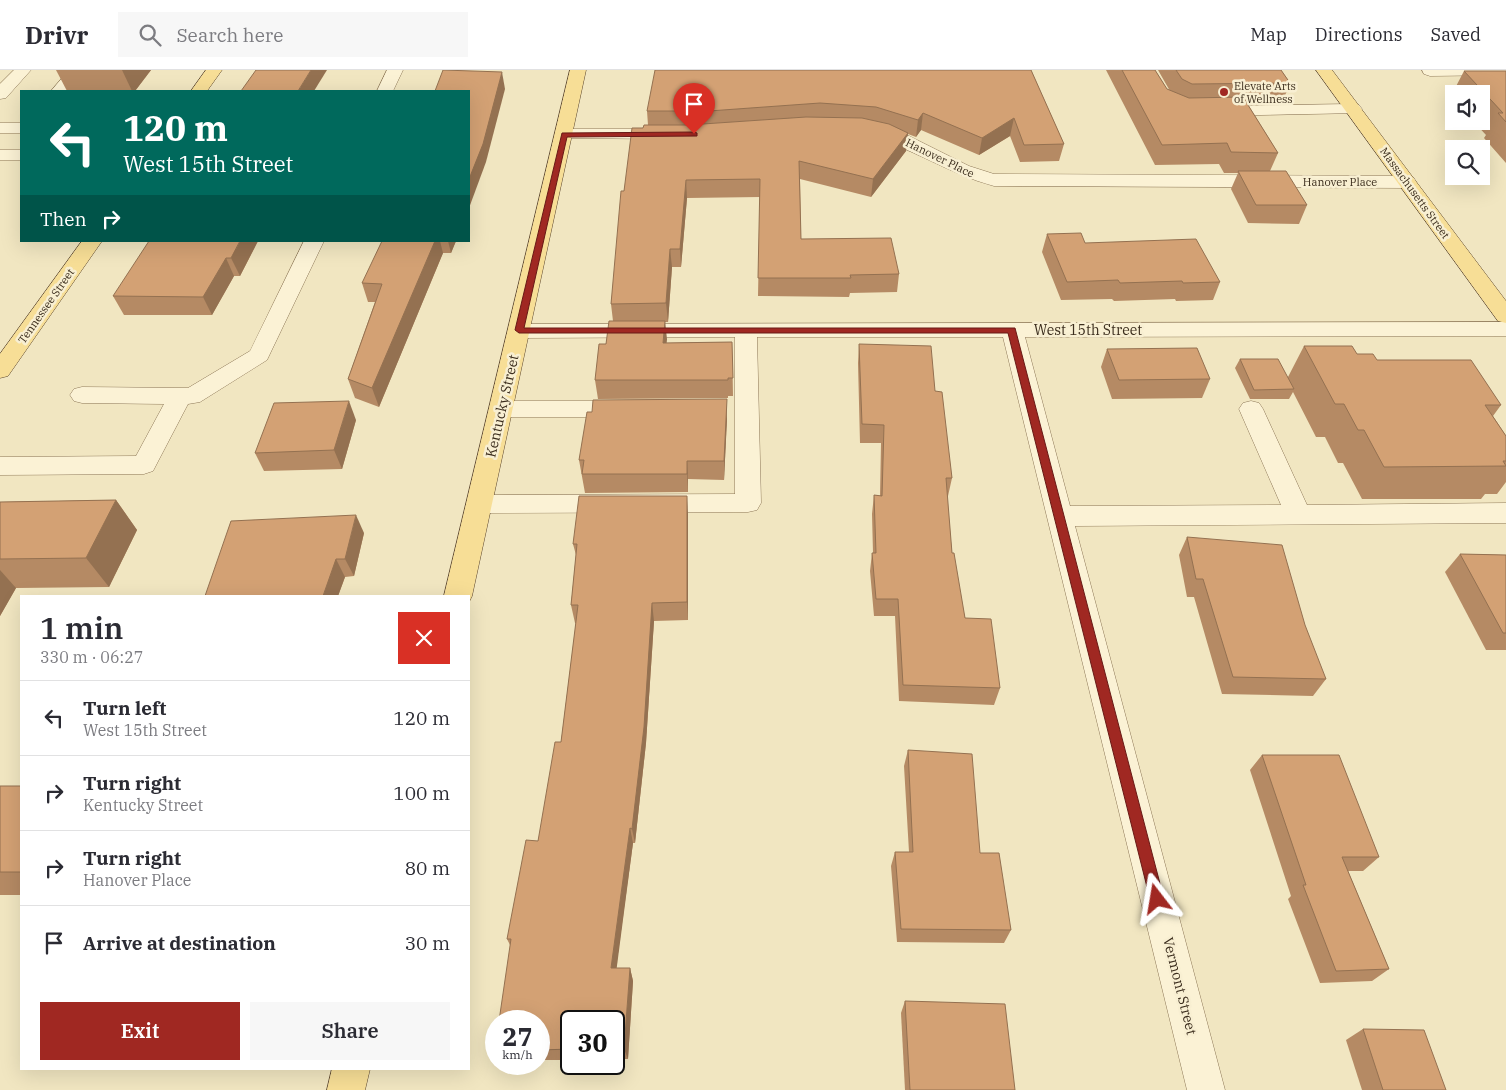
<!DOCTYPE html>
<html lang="en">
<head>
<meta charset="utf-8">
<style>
	body { margin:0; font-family:"IBM Plex Serif",serif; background:#f7f7f7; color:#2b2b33; height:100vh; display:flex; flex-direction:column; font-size:19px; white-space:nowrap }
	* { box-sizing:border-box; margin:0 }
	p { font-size:16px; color:#7c7c81 }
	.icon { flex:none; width:28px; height:28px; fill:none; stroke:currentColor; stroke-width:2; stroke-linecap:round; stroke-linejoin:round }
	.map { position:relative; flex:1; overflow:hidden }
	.side { position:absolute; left:20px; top:525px; width:450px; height:475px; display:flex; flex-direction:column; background:#fff; border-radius:0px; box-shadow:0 5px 20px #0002 }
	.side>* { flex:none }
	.guide { position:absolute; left:20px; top:20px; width:450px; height:152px; border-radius:0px; box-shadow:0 5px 20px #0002; background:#00695c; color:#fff; overflow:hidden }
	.controls { position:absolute; left:1445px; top:15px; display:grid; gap:10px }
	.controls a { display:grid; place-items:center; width:45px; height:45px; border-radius:0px; background:#fff; box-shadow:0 5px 20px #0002; font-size:25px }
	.speed { position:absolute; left:485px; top:940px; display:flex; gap:10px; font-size:25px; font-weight:700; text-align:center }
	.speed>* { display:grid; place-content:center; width:65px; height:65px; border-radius:50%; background:#fff; box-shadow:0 5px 20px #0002; line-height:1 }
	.speed small { font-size:12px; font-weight:400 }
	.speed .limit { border:2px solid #111; border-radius:8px; background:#fff; color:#111 }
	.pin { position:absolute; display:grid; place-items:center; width:42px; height:42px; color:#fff; margin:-51px -21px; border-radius:50% 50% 50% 0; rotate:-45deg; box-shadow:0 0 5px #0007 }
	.pin .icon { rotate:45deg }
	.me { position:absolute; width:55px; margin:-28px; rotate:346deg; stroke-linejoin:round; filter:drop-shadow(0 0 4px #0008) }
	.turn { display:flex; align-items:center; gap:18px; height:105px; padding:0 20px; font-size:22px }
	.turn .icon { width:65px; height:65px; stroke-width:2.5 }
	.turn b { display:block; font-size:35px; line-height:42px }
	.then { display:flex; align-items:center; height:48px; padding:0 20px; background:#0003; gap:10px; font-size:19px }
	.round { display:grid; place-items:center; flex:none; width:52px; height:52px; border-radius:0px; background:#f7f7f7 }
	.headline { display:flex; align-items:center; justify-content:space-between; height:85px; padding:0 20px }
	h1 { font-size:30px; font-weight:600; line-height:38px }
	.cta { display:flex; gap:10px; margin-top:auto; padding:10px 20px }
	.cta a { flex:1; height:58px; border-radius:0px; background:#a02822; color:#fff; font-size:20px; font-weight:600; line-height:58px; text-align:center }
	.cta a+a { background:#f7f7f7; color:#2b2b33 }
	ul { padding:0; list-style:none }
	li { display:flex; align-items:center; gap:15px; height:75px; padding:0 20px; border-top:1px solid #e1e1e2 }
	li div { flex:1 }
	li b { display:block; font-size:19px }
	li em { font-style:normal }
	header { display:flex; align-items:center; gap:30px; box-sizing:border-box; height:70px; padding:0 25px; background:#fff; border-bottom:1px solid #e1e1e2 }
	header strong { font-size:24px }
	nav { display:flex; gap:28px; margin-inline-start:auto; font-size:18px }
	.search { width:350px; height:45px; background:#f7f7f7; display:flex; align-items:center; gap:12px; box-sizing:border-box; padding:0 18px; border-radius:0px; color:#7c7c81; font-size:19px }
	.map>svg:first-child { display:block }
</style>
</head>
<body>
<header>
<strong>Drivr</strong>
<div class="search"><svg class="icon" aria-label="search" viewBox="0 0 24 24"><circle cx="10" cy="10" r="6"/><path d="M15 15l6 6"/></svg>Search here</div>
<nav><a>Map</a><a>Directions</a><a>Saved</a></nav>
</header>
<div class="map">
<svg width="1506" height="1020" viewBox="0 0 1506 1020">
	<rect width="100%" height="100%" fill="#f1e6c1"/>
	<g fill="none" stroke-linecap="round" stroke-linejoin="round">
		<g stroke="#8d7757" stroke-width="1">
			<g id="minor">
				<path d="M14,0H31L6,28L0,29V14Z"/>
				<path d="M69,0H86L68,21H51Z"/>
				<path d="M387,0H403L393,21H377Z"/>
				<path d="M1422,0H1506V5L1430,6L1424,4Z"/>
				<path d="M1353,34L1359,35L1362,39L1359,43L1215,46L1209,45L1206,41L1209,37L1215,36Z"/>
				<rect x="0" y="53" width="21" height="10"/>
				<path d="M871,56L909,66L969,96L994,104L1407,106L1414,108L1416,112L1414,116L1407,118L994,116C948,104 910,76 865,65L862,61L865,57Z"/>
				<path d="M564,59H669L675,60L678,64L675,68L669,69L558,68L555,64L558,60Z"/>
				<rect x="0" y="80" width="21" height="10"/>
				<path d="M304,171H324L267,290L200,332L188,334L153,401L144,404L0,405V387L136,386L164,334L82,333L74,331L70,325L74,319L82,317L188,318L250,281Z"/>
				<path d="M1506,252V266L1025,267L1070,436L1281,435L1239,339L1243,333L1251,331L1259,333L1263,339L1307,435L1506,433V453L1075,456L1225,1020H1187L1003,267H757L761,433L757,440L748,442L479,443L470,441L466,434L470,427L479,425L735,424V267L519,268L511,266L508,261L511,256L519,254Z"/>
				<path d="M501,331H630L638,333L642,339L638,345L630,347H501L493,345L489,339L493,333Z"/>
			</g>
		</g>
		<g stroke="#5a442c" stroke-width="1">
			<g id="major">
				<path d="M206,0H222L207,21H191Z"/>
				<path d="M570,0H586L472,526L469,532V526H444Z"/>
				<path d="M1316,0H1332L1506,231V253L1498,251Z"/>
				<path d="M82,171H102L8,306L0,308V284Z"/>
				<path d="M332,999H370L365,1020H327Z"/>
			</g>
		</g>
		<use href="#minor" fill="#fbf2d5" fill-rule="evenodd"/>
		<use href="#major" fill="#f7de96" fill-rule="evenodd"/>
	</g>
	<g fill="#b58a64">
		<path d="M56,0H151L135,21H67Z"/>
		<path d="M1031,0L1064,74L1059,91L1020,92L1010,66L979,85L921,60L916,67L908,64L906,81L871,127L800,109L801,169L899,204L897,222L850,223L849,227L758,226L760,127L687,128L681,197H672L668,252H665L666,273L732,272L733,326H728V328L598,329L595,310L613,251L611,234L624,121L643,58L648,55L647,41Z"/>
		<path d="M1106,0H1155L1167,19L1170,21L1158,0H1281L1290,13L1282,33H1247L1278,83L1270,101L1307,135L1299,154L1248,153L1231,119L1238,103H1224L1219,94L1155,95Z"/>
		<path d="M1464,1H1506V93L1484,68L1486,65L1473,51H1481V24H1454V29L1451,26Z"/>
		<path d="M1047,164L1085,173L1220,212L1213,230L1176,231L1175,229L1114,231L1112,229L1061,230L1042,182Z"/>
		<path d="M258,171L240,206H234L212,245H124L113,226Z"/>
		<path d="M387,171H456L451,183H443L379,337L355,328L348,309L375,232H368L362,213Z"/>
		<path d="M859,274L935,321L952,408L948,426H947L952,483L965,548L1000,618L994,635L899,631L895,546H874L870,501L872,483H873L872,444L874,425L880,426L881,373H860L858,293Z"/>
		<path d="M1304,276L1357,284L1501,335L1493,346L1506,366V412L1497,424H1485L1481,429H1362L1343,393H1338L1325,367H1316L1293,322L1289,329H1250L1235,298L1240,289L1288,307Z"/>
		<path d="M1107,279L1210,309L1202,328L1112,329L1101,297Z"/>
		<path d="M727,348L724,410L688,409V422L585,423L579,390Z"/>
		<path d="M356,350L342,399L264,401L255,383Z"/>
		<path d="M116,430L137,460L109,517L16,518L0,546V432Z"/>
		<path d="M688,444V550L654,551L646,673L635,773H633L616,898H630L633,911L628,989H614V951H571V990H539V951L510,875L507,869L538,771L561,672L576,553H575L571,535L576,485L573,474Z"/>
		<path d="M364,463L354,506L345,507L338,526H205Z"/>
		<path d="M1187,467L1326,609L1313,626L1222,624L1194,527H1187L1179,485Z"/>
		<path d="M1460,484L1506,485V580H1486L1445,502Z"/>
		<path d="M908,680L980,783L1011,860L1004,873L897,872L891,796L895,782H909L904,696Z"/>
		<path d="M1262,685L1379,787L1363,801H1348L1389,899L1372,911L1320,913L1288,829L1291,826L1250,700Z"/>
		<rect x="0" y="716" width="21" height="109"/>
		<path d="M905,931L1015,1020H905L901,943Z"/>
		<path d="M1363,959L1446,1020H1362L1346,970Z"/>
	</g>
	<g fill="#947151">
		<path d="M122,0H151L135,21H132Z"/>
		<path d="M311,0H327L314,21H298Z"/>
		<path d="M502,2L505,19L486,92L469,138V109Z"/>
		<path d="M923,43L921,60L916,67L918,50Z"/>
		<path d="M1014,48L1010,66L979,85L982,68Z"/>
		<path d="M908,63L906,81L871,127L873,109Z"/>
		<path d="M686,110L687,128L681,197L680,179Z"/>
		<path d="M240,171H258L240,206L231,188Z"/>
		<path d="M435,171H440L443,183L379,337L372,318Z"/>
		<path d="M448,171H456L451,183Z"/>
		<path d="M670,179L672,197L668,252L666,233Z"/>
		<path d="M226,188L234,206L212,245L203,227Z"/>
		<path d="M665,251L667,269L665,291L663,273Z"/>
		<path d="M727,329V348L724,410V391Z"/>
		<path d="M349,331L356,350L342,399L334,380Z"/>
		<path d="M687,391L688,409V422L687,404Z"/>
		<path d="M687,426L688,444V550L687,532Z"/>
		<path d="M116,430L137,460L109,517L86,488Z"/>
		<path d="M356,445L364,463L354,506L345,489Z"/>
		<path d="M336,489L345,507L338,526H323Z"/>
		<path d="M0,500L16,518L0,546Z"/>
		<path d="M652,533L654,551L646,673L635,773L632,759Z"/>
		<path d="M630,758L633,773L615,911L611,898Z"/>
		<path d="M630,898L633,911L628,989L624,979Z"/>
	</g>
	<g fill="#d3a174" stroke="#947151">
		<path d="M256,0H311L298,21H241Z"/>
		<path d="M443,0L502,2L483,74L469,109V21H435Z"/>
		<path d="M655,0H1031L1064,74L1024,75L1014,48L982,68L923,43L918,50L876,37L820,33L709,41H647Z"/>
		<path d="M1122,0H1155L1167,19L1189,28L1243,27L1278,83L1231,82L1227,73L1162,75Z"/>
		<path d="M1176,0H1281L1290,13L1192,14L1182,9Z"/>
		<path d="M1464,1H1506V52L1498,43H1503Z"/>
		<path d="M806,47L862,48L889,54L908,63L873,109L799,91L801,169L891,168L899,204L850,205L851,208H758L760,109L686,110L680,179H670L666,233L611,234L621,121H624L632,58H643L644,55H688Z"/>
		<path d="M1238,101H1286L1307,135H1256Z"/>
		<path d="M1081,163L1085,173L1196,169L1220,212L1183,213L1182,211L1120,213L1118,210L1067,212L1047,164Z"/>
		<path d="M149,171H240L231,188H226L203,227L113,226Z"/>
		<path d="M382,171H435L372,318L348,309L382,214L362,213Z"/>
		<path d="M609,251H665L663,273L732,272L733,308H728V310H595L599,274H606Z"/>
		<path d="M859,274L931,276L935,321L942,322L952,408H946L952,483H954L965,548L991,549L1000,618L903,615L898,529H876L872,483H876L874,425L882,426L884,355L862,354Z"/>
		<path d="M1304,276H1352L1357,284H1373L1377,290H1471L1501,335H1485L1506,366V391H1503L1506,396L1384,397L1364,360H1358L1344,334H1335Z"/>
		<path d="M1197,278L1210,309L1119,310L1107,279Z"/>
		<path d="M1240,289H1278L1294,319L1254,320Z"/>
		<path d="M727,329L724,391H687V404H582L584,390H579L587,342H592L593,330Z"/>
		<path d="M349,331L334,380L255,383L274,333Z"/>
		<path d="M579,426H687V532L652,533L644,657L632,759L630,758L611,898H630L624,979H614V951H571V979L539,980V951H499L511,869H507L526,770L538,771L555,672H561L578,535H571L577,474H573Z"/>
		<path d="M116,430L86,488L0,489V432Z"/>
		<path d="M356,445L345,489H336L323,526H205L231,451Z"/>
		<path d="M1187,467L1282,475L1305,555L1326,609L1233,607L1203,509H1196Z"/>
		<path d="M1460,484L1506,485V563H1503Z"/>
		<path d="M908,680L972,684L980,783H999L1011,860L901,859L895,782H913Z"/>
		<path d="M1262,685H1339L1379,787H1342L1389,899L1336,901L1303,815H1306Z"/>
		<rect x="0" y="716" width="21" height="86"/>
		<path d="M905,931L1005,934L1015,1020H910Z"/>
		<path d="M1363,959L1424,960L1446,1020H1383Z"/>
	</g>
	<path fill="#a02822" stroke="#681a16" d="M694,62L697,63V66L567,67L524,258H1015L1164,829L1162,834L1157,836L1152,834L1150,829L1008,263H519L515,260L562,63Z"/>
	<circle fill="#a02822" stroke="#f8efd2" stroke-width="2" cx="1224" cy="22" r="5"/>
	<g text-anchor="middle" stroke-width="5" stroke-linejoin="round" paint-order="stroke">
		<g font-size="11" fill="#3b2d1d" stroke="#f8efd2" text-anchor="start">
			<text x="1234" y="20">Elevate Arts<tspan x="1234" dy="13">of Wellness</tspan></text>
		</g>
		<g font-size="11" fill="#3b2d1d" stroke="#f8efd2">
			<text transform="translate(940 88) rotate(26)" y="4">Hanover Place</text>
			<text x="1340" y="116">Hanover Place</text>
			<text transform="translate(1415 123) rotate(54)" y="4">Massachusetts Street</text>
			<text transform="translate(46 236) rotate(-55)" y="4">Tennessee Street</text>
		</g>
		<g font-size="14" fill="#3b2d1d" stroke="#f8efd2">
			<text x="1088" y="265">West 15th Street</text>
			<text transform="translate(502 336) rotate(-77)" y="5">Kentucky Street</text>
			<text transform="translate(1180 916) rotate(76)" y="5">Vermont Street</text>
		</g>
	</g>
</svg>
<div class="controls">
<a><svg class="icon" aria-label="sound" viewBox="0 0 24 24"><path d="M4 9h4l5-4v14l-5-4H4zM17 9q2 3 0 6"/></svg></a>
<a><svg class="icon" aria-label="search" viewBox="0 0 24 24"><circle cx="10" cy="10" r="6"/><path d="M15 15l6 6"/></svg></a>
</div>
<div class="speed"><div>27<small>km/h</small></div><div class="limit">30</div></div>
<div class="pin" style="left:694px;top:64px;background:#d93025"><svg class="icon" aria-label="arrive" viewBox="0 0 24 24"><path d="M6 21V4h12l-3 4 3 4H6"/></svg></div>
<svg class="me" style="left:1157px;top:829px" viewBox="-20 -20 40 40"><path d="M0-17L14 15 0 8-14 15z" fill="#a02822" stroke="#fff" stroke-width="4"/></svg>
<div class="guide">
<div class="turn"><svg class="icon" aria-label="left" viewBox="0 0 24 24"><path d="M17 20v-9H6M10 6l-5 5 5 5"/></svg><div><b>120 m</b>West 15th Street</div></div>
<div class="then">Then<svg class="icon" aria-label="right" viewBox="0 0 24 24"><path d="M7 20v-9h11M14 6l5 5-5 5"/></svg></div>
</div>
<section class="side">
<div class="headline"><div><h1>1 min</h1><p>330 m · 06:27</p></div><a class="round" style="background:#d93025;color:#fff"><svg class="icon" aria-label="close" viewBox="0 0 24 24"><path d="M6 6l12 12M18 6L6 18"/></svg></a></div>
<ul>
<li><svg class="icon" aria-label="left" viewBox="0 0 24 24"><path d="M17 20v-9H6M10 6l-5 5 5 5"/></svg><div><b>Turn left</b><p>West 15th Street</p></div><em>120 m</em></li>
<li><svg class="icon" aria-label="right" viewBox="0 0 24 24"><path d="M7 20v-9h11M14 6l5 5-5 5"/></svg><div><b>Turn right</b><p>Kentucky Street</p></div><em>100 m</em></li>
<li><svg class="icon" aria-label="right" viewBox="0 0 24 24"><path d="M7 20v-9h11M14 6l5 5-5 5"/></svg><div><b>Turn right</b><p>Hanover Place</p></div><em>80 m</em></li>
<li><svg class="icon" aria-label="arrive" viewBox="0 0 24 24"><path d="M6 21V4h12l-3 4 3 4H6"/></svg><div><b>Arrive at destination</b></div><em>30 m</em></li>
</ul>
<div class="cta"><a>Exit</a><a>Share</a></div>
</section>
</div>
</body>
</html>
